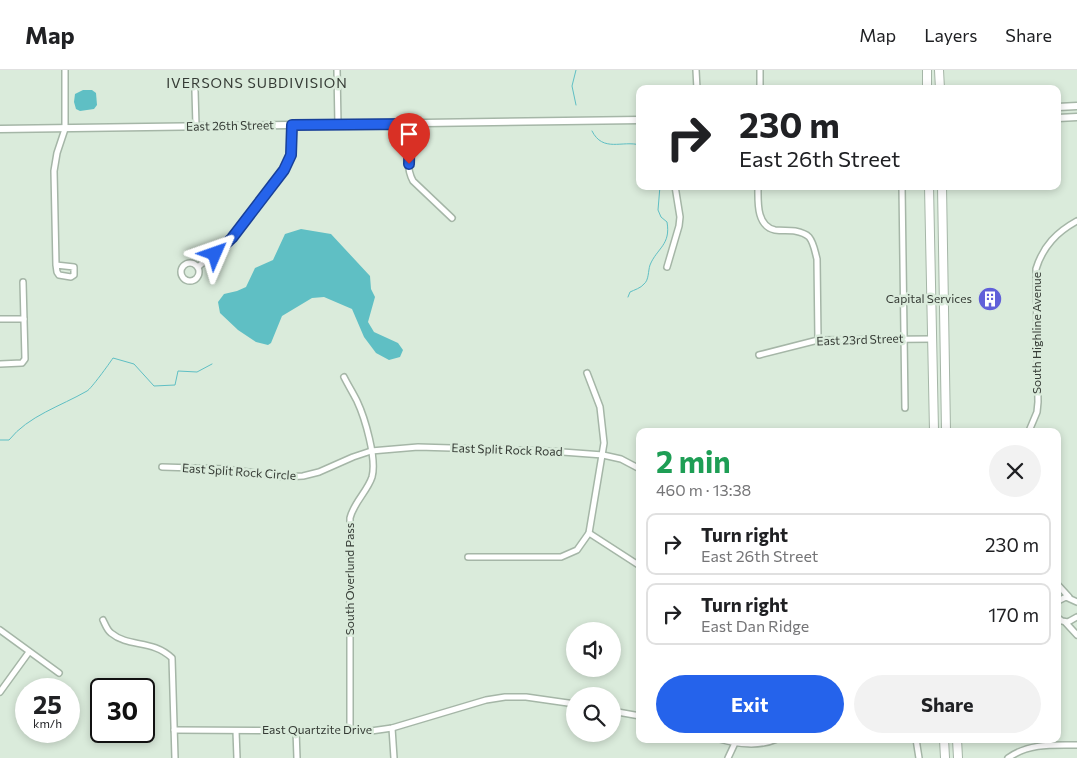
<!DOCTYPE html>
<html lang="en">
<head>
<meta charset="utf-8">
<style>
	body { margin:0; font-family:Commissioner,sans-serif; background:#f2f2f2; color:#202124; height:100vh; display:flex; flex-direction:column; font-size:19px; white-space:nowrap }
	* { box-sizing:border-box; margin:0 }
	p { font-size:16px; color:#757577 }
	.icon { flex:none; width:28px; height:28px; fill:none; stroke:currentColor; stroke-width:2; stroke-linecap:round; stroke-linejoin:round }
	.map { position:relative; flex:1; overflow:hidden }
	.drawer { position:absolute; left:636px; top:358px; width:425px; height:315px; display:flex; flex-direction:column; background:#fff; border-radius:10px; box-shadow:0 2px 8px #0003 }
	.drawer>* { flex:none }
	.guide { position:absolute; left:636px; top:15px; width:425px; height:105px; border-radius:10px; box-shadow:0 2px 8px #0003; background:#fff; color:#202124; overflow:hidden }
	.buttons { position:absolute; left:566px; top:552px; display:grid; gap:10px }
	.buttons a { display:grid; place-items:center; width:55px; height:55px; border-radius:50%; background:#fff; box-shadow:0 2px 8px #0003; font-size:25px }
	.speed { position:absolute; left:15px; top:608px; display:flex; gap:10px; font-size:25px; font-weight:700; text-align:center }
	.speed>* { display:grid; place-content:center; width:65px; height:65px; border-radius:50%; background:#fff; box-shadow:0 2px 8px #0003; line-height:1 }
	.speed small { font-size:12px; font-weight:400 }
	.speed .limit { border:2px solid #111; border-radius:8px; background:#fff; color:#111 }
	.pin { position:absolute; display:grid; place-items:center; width:42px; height:42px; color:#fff; margin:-51px -21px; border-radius:50% 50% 50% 0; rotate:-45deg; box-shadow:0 0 5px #0007 }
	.pin .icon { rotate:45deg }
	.me { position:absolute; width:55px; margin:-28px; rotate:47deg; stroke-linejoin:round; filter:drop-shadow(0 0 4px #0008) }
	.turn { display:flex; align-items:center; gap:18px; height:105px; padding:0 20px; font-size:22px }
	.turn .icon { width:65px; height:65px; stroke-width:2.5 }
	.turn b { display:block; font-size:35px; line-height:42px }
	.round { display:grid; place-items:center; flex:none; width:52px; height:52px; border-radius:26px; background:#f2f2f2 }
	.head { display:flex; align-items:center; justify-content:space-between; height:85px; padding:0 20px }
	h1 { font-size:30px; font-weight:700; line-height:38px; color:#1e9e55 }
	.primary-button { display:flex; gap:10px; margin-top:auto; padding:10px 20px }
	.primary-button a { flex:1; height:58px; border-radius:30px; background:#2563eb; color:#fff; font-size:20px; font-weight:700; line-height:58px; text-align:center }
	.primary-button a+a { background:#f2f2f2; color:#202124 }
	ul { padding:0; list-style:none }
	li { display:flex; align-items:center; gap:15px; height:62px; margin:0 10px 8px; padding:0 10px; border:2px solid #e0e0e0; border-radius:10px }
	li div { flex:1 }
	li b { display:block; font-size:19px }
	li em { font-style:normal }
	header { display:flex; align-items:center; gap:30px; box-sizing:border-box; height:70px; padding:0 25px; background:#fff; border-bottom:1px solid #e0e0e0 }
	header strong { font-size:24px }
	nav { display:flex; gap:28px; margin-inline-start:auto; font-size:18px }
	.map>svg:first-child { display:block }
</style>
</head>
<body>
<header>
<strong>Map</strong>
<nav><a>Map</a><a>Layers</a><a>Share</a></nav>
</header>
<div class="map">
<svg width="1077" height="688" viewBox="0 0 1077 688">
	<rect width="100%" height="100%" fill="#daebdb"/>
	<g fill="#5fbfc4">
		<path d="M83,20H92L96,23L97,35L94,39L80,41L76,39L74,32L75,24Z"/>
		<path d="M301,159L331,164L370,206L371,219L375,227L368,252L374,262L398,273L403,280L400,287L389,290L376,283L364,267L352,239L324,227L312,228L282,246L271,273L268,275L256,272L238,260L220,243L218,232L224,224L237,221L246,217L255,198L273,190L285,164Z"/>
	</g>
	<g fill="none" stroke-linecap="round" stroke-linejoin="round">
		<g stroke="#5fbfc4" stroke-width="1">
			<path d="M576,35L572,16L576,0"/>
			<path d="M592,61C603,83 622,70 640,75"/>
			<path d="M628,227L630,222C634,220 641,218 644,214C649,210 648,201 650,195C657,178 671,175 667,152L661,147L658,140L660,116"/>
			<path d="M0,370H9C28,346 61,336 87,321C91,319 109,294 113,288L134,294L154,316L175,315L178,301L197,302L212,294"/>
		</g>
		<g stroke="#a5b6a7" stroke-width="8">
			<g id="minor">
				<path d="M337,0L338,55"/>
				<path d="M696,0L697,19"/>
				<path d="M760,0V19"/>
				<path d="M195,21L196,56"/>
				<path d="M410,54C410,71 404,95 413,111L452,148"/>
				<path d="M758,116C758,131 756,156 775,160C782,161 789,160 795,161C800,162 805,163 809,167C814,173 815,182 817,189L818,270"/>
				<path d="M902,116L905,338"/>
				<circle cx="190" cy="202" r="9"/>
				<path d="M56,195L74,197V205L71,207L59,205L57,202L56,195L54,101L57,83L65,59V0"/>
				<path d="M198,197L232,168L284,100L291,85V55"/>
				<path d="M667,197L679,156L680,147L675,116"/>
				<path d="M0,249H24"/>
				<path d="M759,285L818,270L932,269"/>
				<path d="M0,294L22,293L25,289L23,212"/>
				<path d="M344,307C348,315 353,323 357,331C365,348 377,389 372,407C367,422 354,432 350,448V662"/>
				<path d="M1029,361L1037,342L1038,332L1036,199C1043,176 1057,162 1077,151"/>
				<path d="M162,397L226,399L285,407L303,406L319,402L353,387L371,381L418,377L549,381L603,385L621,389L640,399"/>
				<path d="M589,463L640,496"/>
				<path d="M468,487H561L577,480L589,463L604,373L600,337L587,303"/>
				<path d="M1058,515L1069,527"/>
				<path d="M1058,531L1066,527L1077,532"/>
				<path d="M1058,548L1062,551L1068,552L1077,547"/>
				<path d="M103,550C105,554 107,560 111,563C129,578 152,569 172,588L175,688"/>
				<path d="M1065,552L1077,565"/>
				<path d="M0,560L59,603"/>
				<path d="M0,622L29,582"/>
				<path d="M612,641L640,646"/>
				<path d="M392,658L394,688"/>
				<path d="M174,660L371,661L392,658L486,630L505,627H526L575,634"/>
				<path d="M296,660L297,688"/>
				<path d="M236,661L237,688"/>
				<path d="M719,669C738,674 758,677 777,669"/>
				<path d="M916,669L919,688"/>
				<path d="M728,688L735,673"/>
				<path d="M1008,688C1029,673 1053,675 1077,675"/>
			</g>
		</g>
		<g stroke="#a5b6a7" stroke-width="9">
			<g id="major">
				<path d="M1058,37L1077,36"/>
				<path d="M1058,48L1077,47"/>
				<path d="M0,59L640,50"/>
			</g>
		</g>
		<g stroke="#a5b6a7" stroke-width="10">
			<g id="highway">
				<path d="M927,0V19"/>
				<path d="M939,0L940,19"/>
				<path d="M929,116L934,361"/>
				<path d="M942,116L946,361"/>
				<path d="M944,669L945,688"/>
				<path d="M957,669L958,688"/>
			</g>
		</g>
		<use href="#minor" stroke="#fff" stroke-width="5"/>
		<use href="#major" stroke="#fff" stroke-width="6"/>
		<use href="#highway" stroke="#fff" stroke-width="8"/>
	</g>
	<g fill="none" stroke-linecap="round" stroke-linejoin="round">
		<g stroke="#184099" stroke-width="12">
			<path id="route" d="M215,184L232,168L284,100L291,85L292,55L410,54L409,94"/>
		</g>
		<use href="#route" stroke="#2563eb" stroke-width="9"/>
	</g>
	<defs>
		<g id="building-disc" transform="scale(1.25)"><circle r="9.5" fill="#6060d9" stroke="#daebdb"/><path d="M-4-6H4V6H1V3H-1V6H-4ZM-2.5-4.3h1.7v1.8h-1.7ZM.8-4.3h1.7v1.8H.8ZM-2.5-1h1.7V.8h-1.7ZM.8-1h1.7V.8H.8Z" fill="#fff"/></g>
	</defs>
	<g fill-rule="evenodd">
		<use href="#building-disc" x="990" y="229"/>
	</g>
	<g text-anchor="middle" stroke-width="5" stroke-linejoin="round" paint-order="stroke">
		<g font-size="12" fill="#353b35" stroke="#daebdb">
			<text transform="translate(230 56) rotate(-1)" y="4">East 26th Street</text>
			<text transform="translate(1037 263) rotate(-90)" y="4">South Highline Avenue</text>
			<text transform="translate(860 270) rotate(-2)" y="4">East 23rd Street</text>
			<text transform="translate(507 380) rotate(2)" y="4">East Split Rock Road</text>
			<text transform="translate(239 402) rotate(4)" y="4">East Split Rock Circle</text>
			<text transform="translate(350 509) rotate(-90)" y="4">South Overlund Pass</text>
			<text x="317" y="664">East Quartzite Drive</text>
		</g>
		<g font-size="12" fill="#353b35" stroke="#daebdb" text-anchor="end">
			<text x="972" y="233">Capital Services</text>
		</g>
		<g font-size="14" letter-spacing="1" fill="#353b35" stroke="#daebdb">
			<text x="257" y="18">IVERSONS SUBDIVISION</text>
		</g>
	</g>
</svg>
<div class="buttons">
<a><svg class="icon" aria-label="sound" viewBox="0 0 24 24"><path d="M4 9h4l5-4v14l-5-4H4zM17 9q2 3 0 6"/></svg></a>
<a><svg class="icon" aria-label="search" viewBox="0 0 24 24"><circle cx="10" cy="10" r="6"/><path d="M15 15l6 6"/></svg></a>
</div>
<div class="speed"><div>25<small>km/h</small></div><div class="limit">30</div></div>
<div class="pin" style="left:409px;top:94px;background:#d93025"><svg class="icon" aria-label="arrive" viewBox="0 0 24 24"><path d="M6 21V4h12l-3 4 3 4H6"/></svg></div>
<svg class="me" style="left:215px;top:184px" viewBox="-20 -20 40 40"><path d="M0-17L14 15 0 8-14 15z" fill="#2563eb" stroke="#fff" stroke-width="4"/></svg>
<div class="guide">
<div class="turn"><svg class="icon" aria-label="right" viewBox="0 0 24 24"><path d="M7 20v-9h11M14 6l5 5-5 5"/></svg><div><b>230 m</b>East 26th Street</div></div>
</div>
<section class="drawer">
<div class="head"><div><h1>2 min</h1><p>460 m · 13:38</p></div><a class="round"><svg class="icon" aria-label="close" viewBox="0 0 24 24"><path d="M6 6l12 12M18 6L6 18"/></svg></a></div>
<ul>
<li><svg class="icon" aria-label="right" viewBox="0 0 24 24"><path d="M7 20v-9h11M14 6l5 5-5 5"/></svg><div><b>Turn right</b><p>East 26th Street</p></div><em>230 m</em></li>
<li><svg class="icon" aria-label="right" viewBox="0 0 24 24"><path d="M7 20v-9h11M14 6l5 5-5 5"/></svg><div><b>Turn right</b><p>East Dan Ridge</p></div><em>170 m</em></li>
</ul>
<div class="primary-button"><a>Exit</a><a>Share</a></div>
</section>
</div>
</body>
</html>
